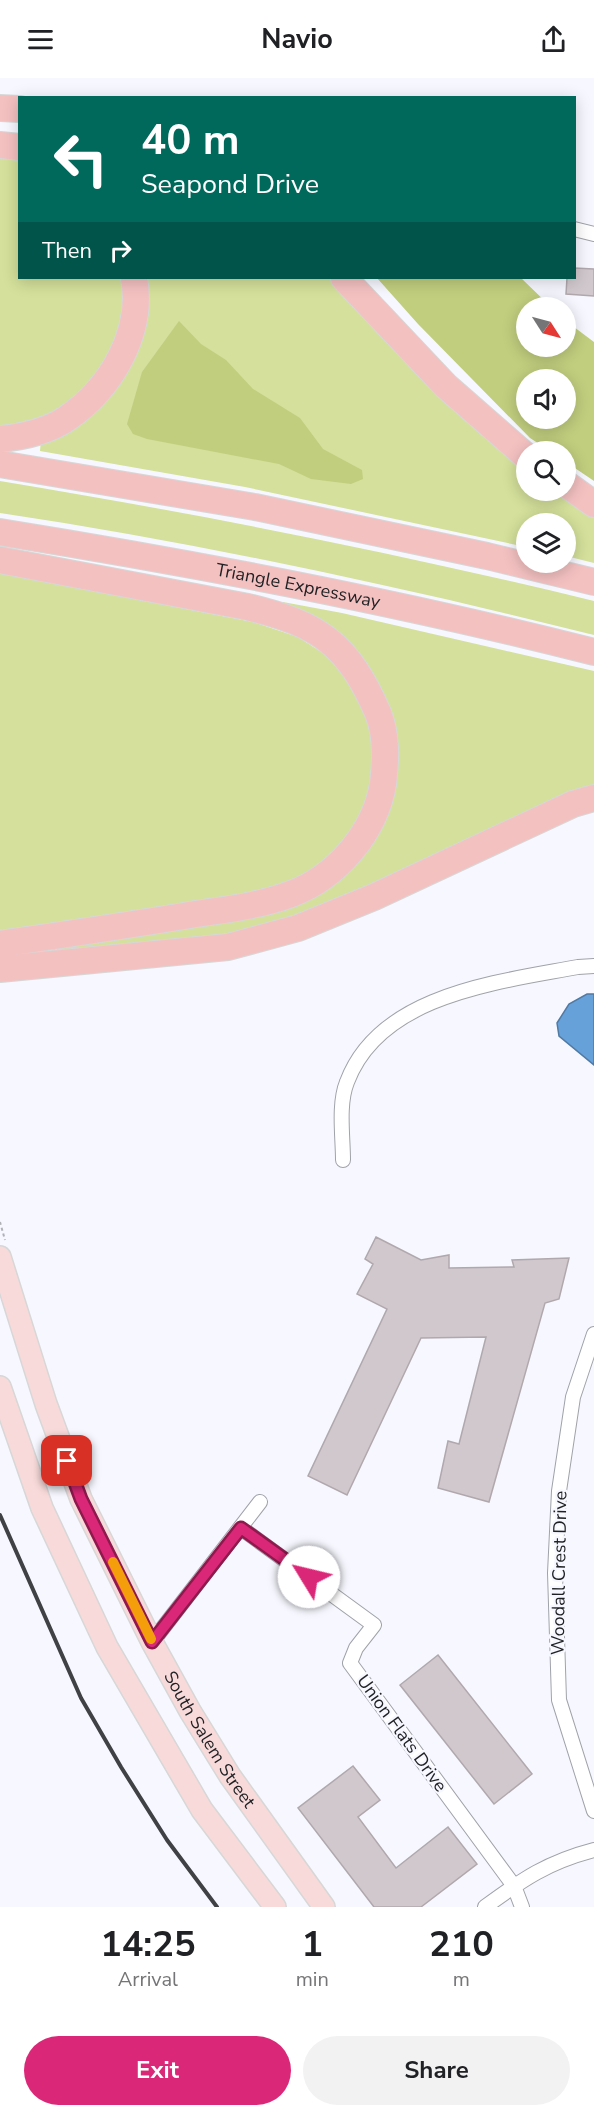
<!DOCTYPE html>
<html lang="en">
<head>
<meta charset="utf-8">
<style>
	body { margin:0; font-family:"Nunito Sans",sans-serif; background:#f2f2f2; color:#202124; height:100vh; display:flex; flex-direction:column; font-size:22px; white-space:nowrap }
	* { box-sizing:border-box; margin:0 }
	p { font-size:20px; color:#757577 }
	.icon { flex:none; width:33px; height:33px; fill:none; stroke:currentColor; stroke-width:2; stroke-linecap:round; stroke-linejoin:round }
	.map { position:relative; height:1829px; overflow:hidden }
	.sheet { display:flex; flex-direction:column; background:#fff; flex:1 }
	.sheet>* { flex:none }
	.top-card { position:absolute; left:18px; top:18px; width:558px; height:183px; border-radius:0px; box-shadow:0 3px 15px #0003; background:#00695c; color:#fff; overflow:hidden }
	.needle { width:39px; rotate:126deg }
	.buttons { position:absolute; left:516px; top:219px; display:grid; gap:12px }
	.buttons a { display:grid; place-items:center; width:60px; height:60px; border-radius:50%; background:#fff; box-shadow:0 3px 15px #0003; font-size:30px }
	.pin { position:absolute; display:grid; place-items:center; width:51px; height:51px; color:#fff; margin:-26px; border-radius:12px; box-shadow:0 3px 9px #0006 }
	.me { position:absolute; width:66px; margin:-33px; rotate:306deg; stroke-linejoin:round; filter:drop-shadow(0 0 4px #0008) }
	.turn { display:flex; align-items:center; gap:21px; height:126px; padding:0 24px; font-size:27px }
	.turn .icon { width:78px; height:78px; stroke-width:2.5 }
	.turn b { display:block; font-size:42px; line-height:51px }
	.then { display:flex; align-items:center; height:57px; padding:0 24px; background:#0003; gap:12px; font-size:22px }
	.eta { display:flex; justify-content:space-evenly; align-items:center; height:102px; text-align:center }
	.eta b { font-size:36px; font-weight:700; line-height:42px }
	.action { display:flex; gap:12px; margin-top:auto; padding:12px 24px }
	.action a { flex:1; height:69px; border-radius:36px; background:#db2777; color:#fff; font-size:24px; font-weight:700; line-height:69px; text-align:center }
	.action a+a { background:#f2f2f2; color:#202124 }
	header { display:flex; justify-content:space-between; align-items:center; height:78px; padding:0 24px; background:#fff; font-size:27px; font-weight:700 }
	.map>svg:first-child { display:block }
</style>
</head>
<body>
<header><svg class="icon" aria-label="menu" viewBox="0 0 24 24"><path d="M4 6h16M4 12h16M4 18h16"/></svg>Navio<svg class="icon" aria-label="share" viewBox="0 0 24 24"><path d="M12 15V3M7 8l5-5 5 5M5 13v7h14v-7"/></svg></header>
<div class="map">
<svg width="594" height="1829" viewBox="0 0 594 1829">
	<rect width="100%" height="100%" fill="#f7f8ff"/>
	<g fill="#d4e09b">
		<path d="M0,74L19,77L20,200H128L127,242L102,297L59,337L0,355Z"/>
		<path d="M143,200H334L526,386V412L562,413L594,434V485L566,478V446H526V469L245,409L40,373L41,362L94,331Z"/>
		<path d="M0,403C200,436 397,475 594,523V557C398,508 200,465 0,435Z"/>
		<path d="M0,495L253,544L298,559L326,577L349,602L365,633L377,668L376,700L349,766L290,810L0,855Z"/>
		<path d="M283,524L342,535L594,593V713L250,857L58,878L56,867L111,858L351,786L388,635L281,528Z"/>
	</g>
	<g fill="#c1ce7e" fill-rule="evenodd">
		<path d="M377,200H521L551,229L526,230V268H566V243L594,264V403L566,384V374L550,373L530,360L418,246ZM526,302H566V340H526Z"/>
		<path d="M179,243L201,266L226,282L253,311L300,340L323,371L362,392L363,401L351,406L311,401L279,386L147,361L133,356L127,346L142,294Z"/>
	</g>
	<path fill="#66a1da" stroke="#517aa3" stroke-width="1.5" d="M587,916H594V987L559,958L557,945L569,926Z"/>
	<g fill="#d0c8cd" stroke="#b1a8ad" stroke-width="1.5">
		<path d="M574,190L594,191V218L566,216L567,200H574Z"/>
		<path d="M376,1159L421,1182L449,1177V1190L514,1189L512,1182L569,1180L559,1221L545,1225L489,1424L438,1410L448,1363L459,1366L486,1259L421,1260L347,1417L308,1398L387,1231L357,1216L373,1186L365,1181Z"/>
		<path d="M438,1577L532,1696L494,1726L400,1607Z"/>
		<path d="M353,1688L380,1722L358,1739L396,1790L448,1749L477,1786L421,1829H374L298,1730Z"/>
	</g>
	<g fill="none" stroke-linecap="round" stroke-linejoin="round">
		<g stroke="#a0a2aa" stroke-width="16">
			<g id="minor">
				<path d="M574,151L594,156"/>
				<path d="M343,1082C343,1059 338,1026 347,1004C380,916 499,904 578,889L594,888"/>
				<path d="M594,1256L573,1319L559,1413L555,1495L559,1622L594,1733"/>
				<path d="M241,1450L374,1547L356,1570L350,1585L514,1808L522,1829"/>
				<path d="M152,1564L260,1424"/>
				<path d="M485,1829C523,1801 548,1784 594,1772"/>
			</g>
		</g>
		<g stroke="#d7d7d7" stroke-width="24">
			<g id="primary">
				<path id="s1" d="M0,1179L46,1326L81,1421L152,1564L190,1633L230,1698L324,1829"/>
				<path d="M0,1309L42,1430L107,1569L202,1732L275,1829"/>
			</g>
		</g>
		<g stroke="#d7d7d7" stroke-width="28">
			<g id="motorway">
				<path d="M0,30L20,31"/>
				<path d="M0,67L20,69"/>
				<path d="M344,200L446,308L526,378"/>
				<path d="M0,361C21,359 48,353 66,341C111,311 144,254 134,200"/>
				<path d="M0,386L255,429L487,478L594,504"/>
				<path d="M566,406L594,426"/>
				<path id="s2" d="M0,454C199,486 398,524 594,574"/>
				<path d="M0,482L248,529C319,546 348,566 378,635C387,657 386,682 383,706C375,754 337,799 291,816C257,829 219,832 184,838C123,848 61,857 0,866"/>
				<path d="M0,891L228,869L298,850L374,819L573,726L594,720"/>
			</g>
		</g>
		<path stroke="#b0b1b7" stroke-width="2" stroke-dasharray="3 3" stroke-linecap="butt" d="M0,1144L5,1162"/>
		<use href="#minor" stroke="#fff" stroke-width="14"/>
		<use href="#primary" stroke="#f8dada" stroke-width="21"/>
		<use href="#motorway" stroke="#f4c1c1" stroke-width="26"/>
		<path stroke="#404145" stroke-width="4" d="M0,1437L81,1620L121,1689L167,1762L217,1829"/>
	</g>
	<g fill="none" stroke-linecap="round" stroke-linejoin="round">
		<g stroke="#8e194d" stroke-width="15">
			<path id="route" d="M67,1383L81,1421L152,1564L241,1450L309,1499"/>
		</g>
		<use href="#route" stroke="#db2777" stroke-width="10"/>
		<path stroke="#f59e0b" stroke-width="10" d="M113,1484L151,1561"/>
	</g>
	<g text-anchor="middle" stroke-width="4.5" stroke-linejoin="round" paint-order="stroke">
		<g font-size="18" fill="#1f2023" stroke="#f7f8ff">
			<text dy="6" stroke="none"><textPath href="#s2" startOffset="303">Triangle Expressway</textPath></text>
			<text transform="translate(559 1495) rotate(-89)" y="6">Woodall Crest Drive</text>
			<text transform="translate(402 1655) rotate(54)" y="6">Union Flats Drive</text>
			<text dy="6" stroke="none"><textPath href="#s1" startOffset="528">South Salem Street</textPath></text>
		</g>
	</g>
</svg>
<div class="buttons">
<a><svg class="needle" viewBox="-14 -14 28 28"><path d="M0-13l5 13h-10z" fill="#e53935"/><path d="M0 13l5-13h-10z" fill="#757577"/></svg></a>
<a><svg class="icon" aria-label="sound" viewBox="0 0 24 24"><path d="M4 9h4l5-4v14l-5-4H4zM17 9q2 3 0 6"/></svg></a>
<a><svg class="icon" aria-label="search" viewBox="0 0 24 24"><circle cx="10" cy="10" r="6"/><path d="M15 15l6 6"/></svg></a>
<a><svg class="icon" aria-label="layers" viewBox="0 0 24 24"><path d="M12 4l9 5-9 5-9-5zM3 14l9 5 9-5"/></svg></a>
</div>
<div class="pin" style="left:67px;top:1383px;background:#d93025"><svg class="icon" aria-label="arrive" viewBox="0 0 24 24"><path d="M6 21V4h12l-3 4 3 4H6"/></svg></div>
<svg class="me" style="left:309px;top:1499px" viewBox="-20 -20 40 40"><circle r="19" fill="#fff"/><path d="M0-13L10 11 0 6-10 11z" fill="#db2777"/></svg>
<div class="top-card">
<div class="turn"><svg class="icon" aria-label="left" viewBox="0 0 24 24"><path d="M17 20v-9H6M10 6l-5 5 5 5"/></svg><div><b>40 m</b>Seapond Drive</div></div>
<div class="then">Then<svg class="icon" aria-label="right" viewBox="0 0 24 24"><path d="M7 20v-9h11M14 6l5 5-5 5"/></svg></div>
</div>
</div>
<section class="sheet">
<div class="eta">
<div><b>14:25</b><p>Arrival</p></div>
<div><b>1</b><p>min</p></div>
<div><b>210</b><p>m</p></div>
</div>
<div class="action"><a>Exit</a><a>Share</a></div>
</section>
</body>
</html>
